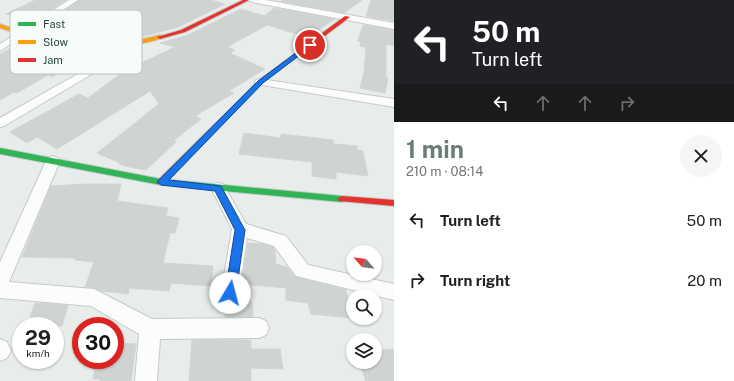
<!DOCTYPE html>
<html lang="en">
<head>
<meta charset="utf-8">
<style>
	body { margin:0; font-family:"Public Sans",sans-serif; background:#f6f6f6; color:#202124; height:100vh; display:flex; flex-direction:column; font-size:15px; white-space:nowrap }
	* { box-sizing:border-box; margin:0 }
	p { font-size:13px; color:#757577 }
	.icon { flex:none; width:22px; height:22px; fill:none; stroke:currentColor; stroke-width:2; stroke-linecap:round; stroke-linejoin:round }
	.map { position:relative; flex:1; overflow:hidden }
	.panel { display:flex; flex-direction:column; background:#fff; width:340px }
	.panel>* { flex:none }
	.hud { background:#202124; color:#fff; overflow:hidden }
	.needle { width:26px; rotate:298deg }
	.buttons { position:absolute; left:346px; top:245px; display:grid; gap:8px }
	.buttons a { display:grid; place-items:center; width:36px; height:36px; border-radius:50%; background:#fff; box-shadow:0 1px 3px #0004; font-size:20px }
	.speed { position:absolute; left:12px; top:317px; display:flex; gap:8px; font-size:20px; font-weight:700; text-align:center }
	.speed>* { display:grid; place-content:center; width:52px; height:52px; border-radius:50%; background:#fff; box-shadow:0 1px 3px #0004; line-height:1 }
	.speed small { font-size:10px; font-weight:400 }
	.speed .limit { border:6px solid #d22; background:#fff; color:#111 }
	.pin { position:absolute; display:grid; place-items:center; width:34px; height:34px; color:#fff; margin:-17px; border:2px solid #fff; border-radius:50%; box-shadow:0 1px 4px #0007 }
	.me { position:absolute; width:44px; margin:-22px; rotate:8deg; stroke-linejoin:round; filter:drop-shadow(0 0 3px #0008) }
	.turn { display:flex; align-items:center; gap:14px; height:84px; padding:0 12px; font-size:18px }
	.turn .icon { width:52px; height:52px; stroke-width:2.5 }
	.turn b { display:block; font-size:28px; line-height:34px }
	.lanes { display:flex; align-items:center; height:38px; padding:0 12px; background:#0003; justify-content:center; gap:20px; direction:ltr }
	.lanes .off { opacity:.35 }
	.round { display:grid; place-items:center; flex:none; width:42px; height:42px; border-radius:21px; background:#f6f6f6 }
	.summary { display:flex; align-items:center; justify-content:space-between; height:68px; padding:0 12px }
	h1 { font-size:24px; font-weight:700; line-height:30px; color:#697e78 }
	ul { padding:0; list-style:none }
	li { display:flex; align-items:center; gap:12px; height:60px; padding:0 12px }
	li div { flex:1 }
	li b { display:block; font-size:15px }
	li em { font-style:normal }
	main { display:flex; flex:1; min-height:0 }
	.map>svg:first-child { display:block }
</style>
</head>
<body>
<main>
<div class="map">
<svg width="394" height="381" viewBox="0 0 394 381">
	<rect width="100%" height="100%" fill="#e8edeb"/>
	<g fill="#cfd4d2" stroke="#d1d6d4">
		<path d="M35,0H66L27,25L11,21L20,17L6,14Z"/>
		<path d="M79,0H211L225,4L178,27L137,38L118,34L115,40L67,39L56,38L38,32L43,29L38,28Z"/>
		<path d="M283,0H362L344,13L281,1Z"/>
		<path d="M371,0H394V21L366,16Z"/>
		<path d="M274,8L335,19L307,37L267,25L227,47L235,50L230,53L265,69L229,91L234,93L195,116L201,119L174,140L176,142L146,170L124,166L119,164L120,163L97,153L159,104L150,91L57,149L37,137L27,143L10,132L79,94L88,98L119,75L128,71L127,70L175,47L160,43L188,35L241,9L265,16Z"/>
		<path d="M363,25L394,30V46L386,44V77L388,78L385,93L360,88L364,72L366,47L360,46L361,42L358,41Z"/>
		<path d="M26,40L52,48L38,57L69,66L52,77L48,75L17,93L14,92L0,100V54Z"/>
		<path d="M244,133L281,138V134L333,140L334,144L357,146V150L363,151L368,176L336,172V179L312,176V162L239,154Z"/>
		<path d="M86,184H121L117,201L168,208L166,216L179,218L175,233H170L163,263L213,266L211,286L171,283L169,291L129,288L128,294L102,291L94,288L85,287L94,262L75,260L76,258L22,257L51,186Z"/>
		<path d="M248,243L263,244L273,247L275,250L276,264L287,267L296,277L346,290L353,318L311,314L308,303L286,300V288L242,284Z"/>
		<path d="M225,301L252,302L253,317H225Z"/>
		<path d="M35,303L68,305L62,326H40L43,318L30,317Z"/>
		<path d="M192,340H251V349H280L283,369L251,368V381H189Z"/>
		<path d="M115,343L136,344L131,381H100V379H93L97,360H115Z"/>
		<path d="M394,349V381H366L359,362H375V351Z"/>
	</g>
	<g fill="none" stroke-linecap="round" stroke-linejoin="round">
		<g stroke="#c5cac8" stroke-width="2">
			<g id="street">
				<path d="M69,0H78L0,51V44Z"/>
				<path d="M248,0H265L394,23V29L252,2Z"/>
				<path d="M136,41L139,42L141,44L139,46L4,126L0,127V118Z"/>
				<path d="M260,79L394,99V107L256,84L255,82L256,80Z"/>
				<path d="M53,156L58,158L60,161L9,282L94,289L152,319L259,318L266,321L269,328L266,335L259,338L160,339L157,381H135L139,334L91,306L0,298V262L46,161L48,158Z"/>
				<path d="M218,183L223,184L246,224L286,236L308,265L394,284V300L296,276L274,246L247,238L239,293L237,299L230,301L223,299L221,293L232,229L211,188L213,184Z"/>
				<path d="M0,339L7,342L11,351L7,358L0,361Z"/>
			</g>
		</g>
		<g stroke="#c3cbc8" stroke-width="2">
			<path id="fast" d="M0,148L161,179L342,196L347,199L342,202L161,185L0,154Z"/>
		</g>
		<g stroke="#c3cbc8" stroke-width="2">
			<path id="slow" d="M0,24C15,29 29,35 44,39C82,49 122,45 160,35L163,37C157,41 147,42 139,44C88,54 48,44 0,28Z"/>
		</g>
		<g stroke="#c3cbc8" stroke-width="2">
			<g id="jam">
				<path d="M243,0H249L185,32L160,39L157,37L181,30Z"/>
				<path d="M345,16L350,17L262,83L164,184H158L157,182L158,180L258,81Z"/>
				<path d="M342,196L394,200V206L339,201L337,199Z"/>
			</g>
		</g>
		<use href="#street" fill="#fcfcfc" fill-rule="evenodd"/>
		<use href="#fast" fill="#30b455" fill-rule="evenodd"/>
		<use href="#slow" fill="#ff9f0a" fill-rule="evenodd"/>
		<use href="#jam" fill="#e5322d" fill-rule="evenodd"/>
	</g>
	<path fill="#1a73e8" stroke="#114b97" d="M308,44L313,45L263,83L169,180L221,186L245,230L236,293L235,297L230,299L226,297L225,293L235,230L215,191L161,185L157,182L258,81Z"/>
	<rect x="10" y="10" width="132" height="64" rx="6" fill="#f7fbf9" stroke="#b8c4c0" stroke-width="1"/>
	<rect x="18" y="22" width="18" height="4" fill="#30b455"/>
	<rect x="18" y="40" width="18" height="4" fill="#ff9f0a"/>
	<rect x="18" y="58" width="18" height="4" fill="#e5322d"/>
	<g font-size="11" fill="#24423a">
		<text x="43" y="28">Fast</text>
		<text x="43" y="46">Slow</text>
		<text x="43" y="64">Jam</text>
	</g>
</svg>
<div class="buttons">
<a><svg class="needle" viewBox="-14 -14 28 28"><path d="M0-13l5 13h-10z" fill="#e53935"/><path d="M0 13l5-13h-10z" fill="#757577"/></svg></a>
<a><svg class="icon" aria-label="search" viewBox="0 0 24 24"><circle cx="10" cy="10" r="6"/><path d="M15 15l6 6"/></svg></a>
<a><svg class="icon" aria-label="layers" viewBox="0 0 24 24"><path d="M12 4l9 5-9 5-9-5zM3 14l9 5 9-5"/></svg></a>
</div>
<div class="speed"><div>29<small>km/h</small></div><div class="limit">30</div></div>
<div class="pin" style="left:310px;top:45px;background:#d93025"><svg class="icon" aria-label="arrive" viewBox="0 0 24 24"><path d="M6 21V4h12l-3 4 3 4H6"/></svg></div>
<svg class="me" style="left:230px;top:293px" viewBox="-20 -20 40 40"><circle r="19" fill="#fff"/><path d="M0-13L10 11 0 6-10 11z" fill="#1a73e8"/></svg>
</div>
<section class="panel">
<div class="hud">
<div class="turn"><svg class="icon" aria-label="left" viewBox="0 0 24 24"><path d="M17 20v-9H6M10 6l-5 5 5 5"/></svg><div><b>50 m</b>Turn left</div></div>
<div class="lanes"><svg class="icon" aria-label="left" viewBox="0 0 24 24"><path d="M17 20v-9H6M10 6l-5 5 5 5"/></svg><svg class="icon off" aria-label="ahead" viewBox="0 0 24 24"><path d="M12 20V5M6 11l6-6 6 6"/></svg><svg class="icon off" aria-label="ahead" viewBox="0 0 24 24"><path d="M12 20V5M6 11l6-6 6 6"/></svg><svg class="icon off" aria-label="right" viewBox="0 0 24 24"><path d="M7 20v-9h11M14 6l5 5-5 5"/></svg></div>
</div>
<div class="summary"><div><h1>1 min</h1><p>210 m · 08:14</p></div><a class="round"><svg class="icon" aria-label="close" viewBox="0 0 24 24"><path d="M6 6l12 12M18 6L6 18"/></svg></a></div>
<ul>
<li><svg class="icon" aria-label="left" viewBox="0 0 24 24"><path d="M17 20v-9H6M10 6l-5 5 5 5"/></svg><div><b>Turn left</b></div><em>50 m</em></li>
<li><svg class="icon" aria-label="right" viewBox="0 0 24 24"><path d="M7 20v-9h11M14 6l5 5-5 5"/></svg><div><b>Turn right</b></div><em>20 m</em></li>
</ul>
</section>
</main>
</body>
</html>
